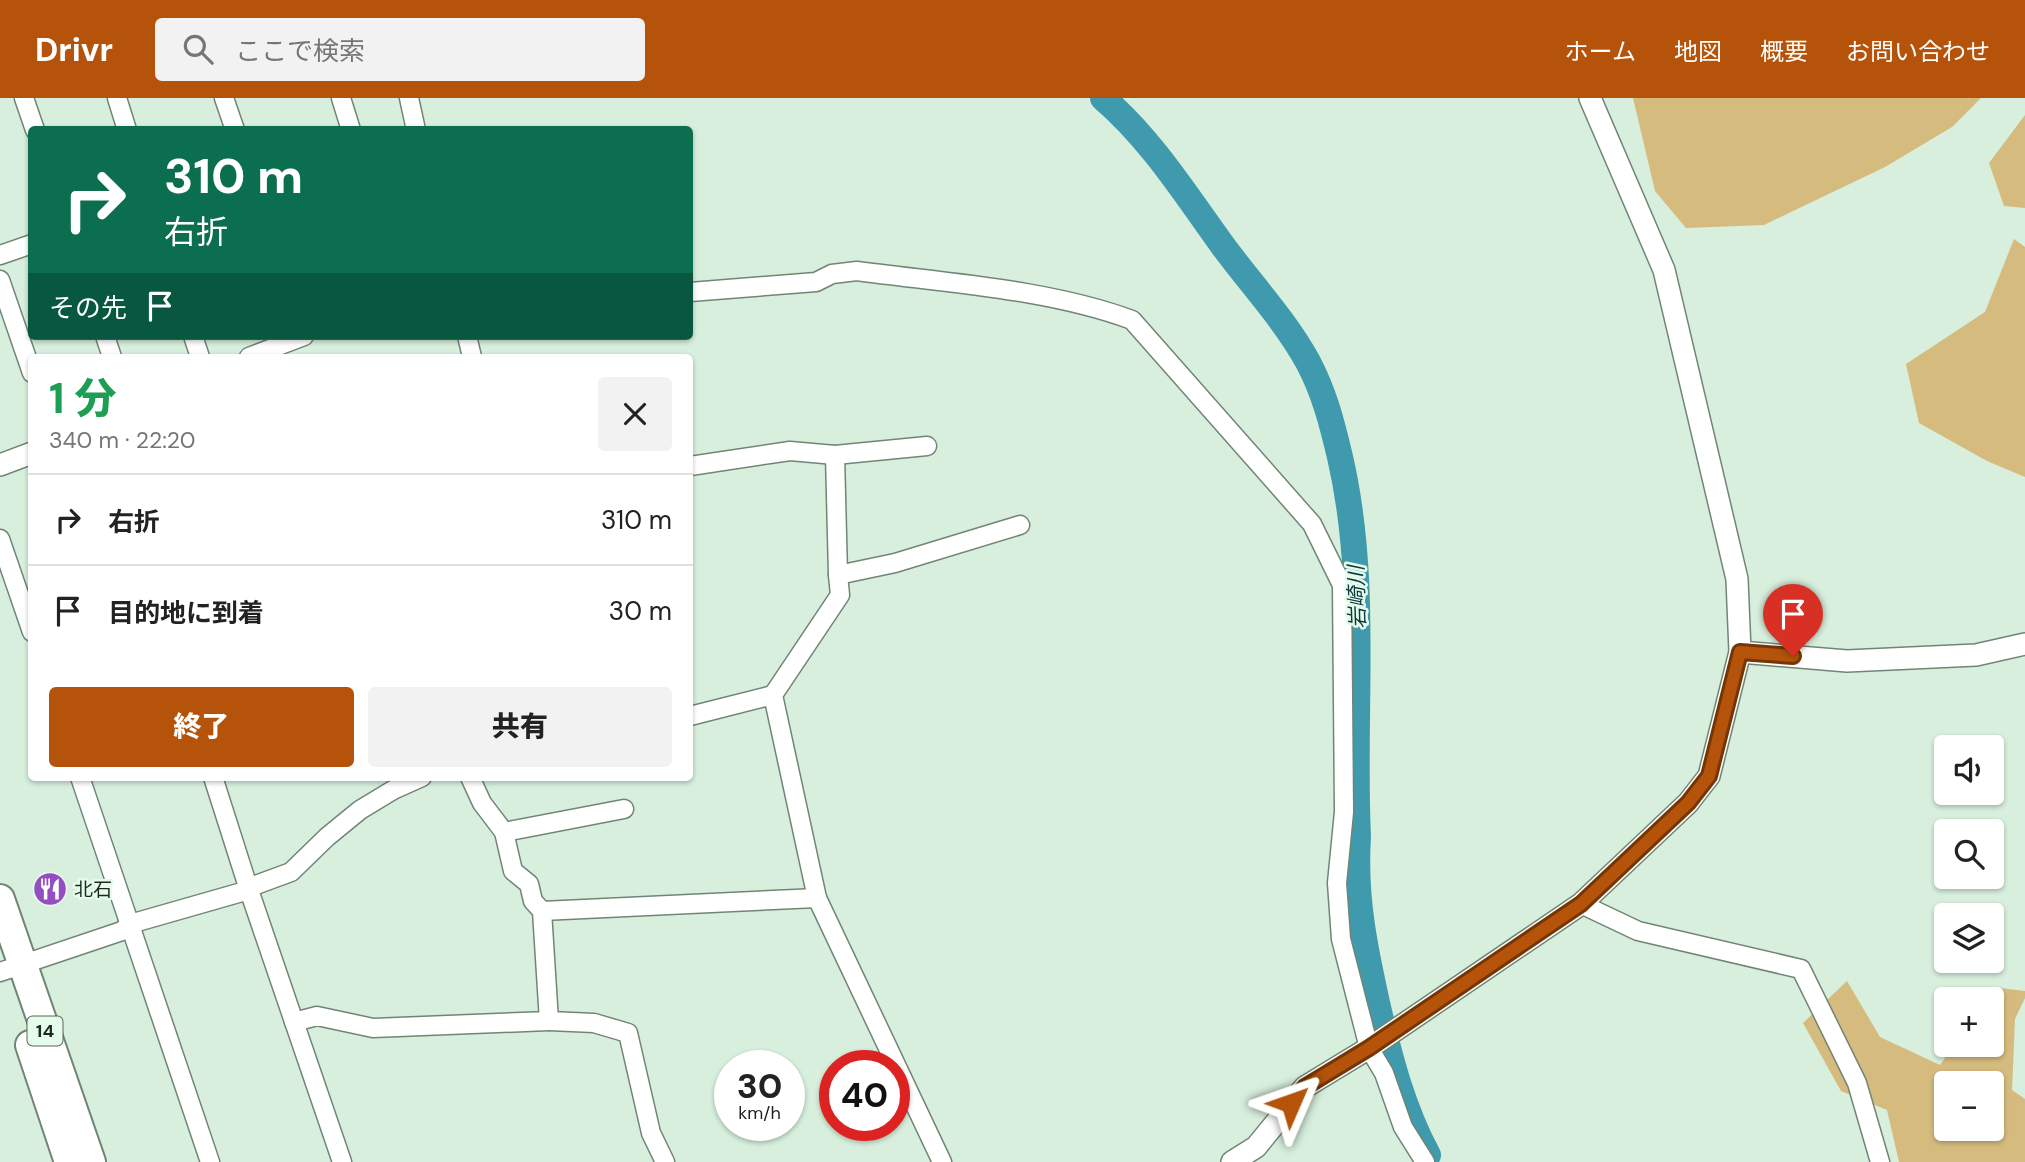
<!DOCTYPE html>
<html lang="ja">
<head>
<meta charset="utf-8">
<style>
	body { margin:0; font-family:"DM Sans","Noto Sans JP",sans-serif; background:#f2f2f2; color:#222; height:100vh; display:flex; flex-direction:column; font-size:26px; white-space:nowrap }
	* { box-sizing:border-box; margin:0 }
	p { font-size:23px; color:#767676 }
	.icon { flex:none; width:38px; height:38px; fill:none; stroke:currentColor; stroke-width:2; stroke-linecap:round; stroke-linejoin:round }
	.map { position:relative; flex:1; overflow:hidden }
	.drawer { position:absolute; left:28px; top:256px; width:665px; height:427px; display:flex; flex-direction:column; background:#fff; border-radius:7px; box-shadow:0 2px 5px #0004 }
	.drawer>* { flex:none }
	.hud { position:absolute; left:28px; top:28px; width:665px; height:214px; border-radius:7px; box-shadow:0 2px 5px #0004; background:#0b6e4f; color:#fff; overflow:hidden }
	.controls { position:absolute; left:1934px; top:637px; display:grid; gap:14px }
	.controls a { display:grid; place-items:center; width:70px; height:70px; border-radius:7px; background:#fff; box-shadow:0 2px 5px #0004; font-size:35px }
	.speed { position:absolute; left:714px; top:952px; display:flex; gap:14px; font-size:35px; font-weight:700; text-align:center }
	.speed>* { display:grid; place-content:center; width:91px; height:91px; border-radius:50%; background:#fff; box-shadow:0 2px 5px #0004; line-height:1 }
	.speed small { font-size:18px; font-weight:400 }
	.speed .limit { border:10px solid #d22; background:#fff; color:#111 }
	.pin { position:absolute; display:grid; place-items:center; width:60px; height:60px; color:#fff; margin:-72px -30px; border-radius:50% 50% 50% 0; rotate:-45deg; box-shadow:0 0 7px #0007 }
	.pin .icon { rotate:45deg }
	.me { position:absolute; width:77px; margin:-38px; rotate:47deg; stroke-linejoin:round; filter:drop-shadow(0 0 5px #0008) }
	.turn { display:flex; align-items:center; gap:24px; height:147px; padding:0 21px; font-size:32px }
	.turn .icon { width:91px; height:91px; stroke-width:2.5 }
	.turn b { display:block; font-size:49px; line-height:60px }
	.then { display:flex; align-items:center; height:66px; padding:0 21px; background:#0003; gap:14px; font-size:26px }
	.round { display:grid; place-items:center; flex:none; width:74px; height:74px; border-radius:7px; background:#f2f2f2 }
	.overview { display:flex; align-items:center; justify-content:space-between; height:119px; padding:0 21px }
	h1 { font-size:42px; font-weight:800; line-height:52px; color:#1e9e55 }
	.primary-button { display:flex; gap:14px; margin-top:auto; padding:14px 21px }
	.primary-button a { flex:1; height:80px; border-radius:7px; background:#b45309; color:#fff; font-size:28px; font-weight:800; line-height:80px; text-align:center }
	.primary-button a+a { background:#f2f2f2; color:#222 }
	ul { padding:0; list-style:none }
	li { display:flex; align-items:center; gap:21px; height:91px; padding:0 21px; border-top:2px solid #e0e0e0 }
	li div { flex:1 }
	li b { display:block; font-size:26px }
	li em { font-style:normal }
	header { display:flex; align-items:center; gap:42px; box-sizing:border-box; height:98px; padding:0 35px; background:#b45309; color:#fff }
	header strong { font-size:33px }
	nav { display:flex; gap:38px; margin-inline-start:auto; font-size:24px }
	.search { width:490px; height:63px; background:#f2f2f2; display:flex; align-items:center; gap:18px; box-sizing:border-box; padding:0 24px; border-radius:7px; color:#767676; font-size:26px }
	.map>svg:first-child { display:block }
</style>
</head>
<body>
<header>
<strong>Drivr</strong>
<div class="search"><svg class="icon" aria-label="search" viewBox="0 0 24 24"><circle cx="10" cy="10" r="6"/><path d="M15 15l6 6"/></svg>ここで検索</div>
<nav><a>ホーム</a><a>地図</a><a>概要</a><a>お問い合わせ</a></nav>
</header>
<div class="map">
<svg width="2025" height="1064" viewBox="0 0 2025 1064">
	<rect width="100%" height="100%" fill="#d8efdd"/>
	<g fill="#d5bb7e" fill-rule="evenodd">
		<path d="M1633,0H1981L1952,29L1885,69L1764,127L1686,130L1655,93Z"/>
		<path d="M2025,17V110L2004,108L1989,65Z"/>
		<path d="M2014,141L2025,149V379L1987,363L1919,325L1906,266L1985,214Z"/>
		<path d="M1847,883L1880,939L1940,967L1954,947H1992V901H1983L1991,889L2025,893V900L2015,921L2012,992L2025,1001V1064H1899L1887,1012L1841,993L1803,925ZM1946,985H1992V1031H1946Z"/>
	</g>
	<g fill="none" stroke-linecap="round" stroke-linejoin="round">
		<path stroke="#409aae" stroke-width="26" d="M1103,0C1151,41 1186,97 1223,148C1251,186 1285,222 1308,264C1324,294 1332,325 1340,359C1369,484 1352,612 1358,739C1354,799 1365,851 1378,909C1390,960 1403,1011 1428,1057"/>
		<g stroke="#718575" stroke-width="21">
			<g id="minor">
				<path d="M24,0L35,32"/>
				<path d="M117,0L127,32"/>
				<path d="M224,0L235,32"/>
				<path d="M341,0L351,32"/>
				<path d="M409,0L416,32"/>
				<path d="M0,157L32,146"/>
				<path d="M0,182L32,275"/>
				<path d="M690,194L816,184L832,176L857,173C946,185 1048,191 1132,222L1312,426L1342,487L1344,714L1337,785L1341,841L1369,950L1384,975L1403,1029L1425,1064"/>
				<path d="M105,238L112,259"/>
				<path d="M193,238L200,259"/>
				<path d="M467,238L472,259"/>
				<path d="M249,259L304,238"/>
				<path d="M835,357L838,477L895,465L1020,427"/>
				<path d="M690,368L790,353L835,357L927,348"/>
				<path d="M0,441L32,534"/>
				<path d="M838,477L840,497L773,597L817,800L942,1064"/>
				<path d="M690,618L773,597"/>
				<path d="M80,679L210,1064"/>
				<path d="M470,679L482,705L504,734L624,711"/>
				<path d="M1581,806L1638,833L1801,871L1857,985L1880,1064"/>
				<path d="M542,813L817,800"/>
				<path d="M0,874L122,833L130,826L249,792L213,679"/>
				<path d="M549,923L594,925L628,935L651,1035L665,1064"/>
				<path d="M294,924L317,918L373,930L549,923L542,813L533,803L529,786L513,773L504,734"/>
				<path d="M342,1064L249,792L253,788L291,774L327,739L360,712L393,692L422,679"/>
			</g>
		</g>
		<g stroke="#718575" stroke-width="24">
			<g id="tertiary">
				<path d="M0,367L32,355"/>
				<path d="M1740,554L1847,563L1976,557L2025,546"/>
				<path d="M1232,1064L1256,1049L1305,989L1369,950L1581,806L1688,705L1709,678L1740,554L1737,481L1664,172L1590,0"/>
			</g>
		</g>
		<g stroke="#718575" stroke-width="32">
			<g id="primary">
				<path d="M0,801L91,1064"/>
				<path d="M30,947L69,1064"/>
			</g>
		</g>
		<use href="#minor" stroke="#fff" stroke-width="18"/>
		<use href="#tertiary" stroke="#fff" stroke-width="21"/>
		<use href="#primary" stroke="#fff" stroke-width="28"/>
	</g>
	<g fill="none" stroke-linecap="round" stroke-linejoin="round">
		<g stroke="#753606" stroke-width="18">
			<path id="route" d="M1291,1005L1305,989L1369,950L1581,806L1688,705L1709,678L1740,554L1793,558"/>
		</g>
		<use href="#route" stroke="#b45309" stroke-width="12"/>
	</g>
	<defs>
		<g id="restaurant-disc" transform="scale(1.75)"><circle r="9.5" fill="#954ec1" stroke="#e5fcea"/><path d="M-5-6h1v4h1v-4h1v4h1v-4h1v5L-1.5 .5V6h-2V.5L-5-1ZM5-6V6H3V1.5H1.5Q1.5-4 5-6Z" fill="#fff"/></g>
	</defs>
	<g fill-rule="evenodd">
		<use href="#restaurant-disc" x="50" y="791"/>
	</g>
	<g text-anchor="middle" stroke-width="5" stroke-linejoin="round" paint-order="stroke">
		<rect fill="#e5fcea" stroke="#5a675d" stroke-width="2" x="27.5" y="918.5" width="35" height="29" rx="5"/>
		<g font-size="18" font-weight="bold" fill="#1e2720">
			<text x="45" y="939">14</text>
		</g>
		<g font-size="19" fill="#1e2720" stroke="#e5fcea" text-anchor="start">
			<text x="74" y="798">北石</text>
		</g>
		<g font-size="21" font-style="italic" fill="#0e3841" stroke="#e5fcea">
			<text transform="translate(1357 499) rotate(-92)" y="7">岩崎川</text>
		</g>
	</g>
</svg>
<div class="controls">
<a><svg class="icon" aria-label="sound" viewBox="0 0 24 24"><path d="M4 9h4l5-4v14l-5-4H4zM17 9q2 3 0 6"/></svg></a>
<a><svg class="icon" aria-label="search" viewBox="0 0 24 24"><circle cx="10" cy="10" r="6"/><path d="M15 15l6 6"/></svg></a>
<a><svg class="icon" aria-label="layers" viewBox="0 0 24 24"><path d="M12 4l9 5-9 5-9-5zM3 14l9 5 9-5"/></svg></a>
<a>+</a>
<a>−</a>
</div>
<div class="speed"><div>30<small>km/h</small></div><div class="limit">40</div></div>
<div class="pin" style="left:1793px;top:558px;background:#d93025"><svg class="icon" aria-label="arrive" viewBox="0 0 24 24"><path d="M6 21V4h12l-3 4 3 4H6"/></svg></div>
<svg class="me" style="left:1291px;top:1005px" viewBox="-20 -20 40 40"><path d="M0-17L14 15 0 8-14 15z" fill="#b45309" stroke="#fff" stroke-width="4"/></svg>
<div class="hud">
<div class="turn"><svg class="icon" aria-label="right" viewBox="0 0 24 24"><path d="M7 20v-9h11M14 6l5 5-5 5"/></svg><div><b>310 m</b>右折</div></div>
<div class="then">その先<svg class="icon" aria-label="arrive" viewBox="0 0 24 24"><path d="M6 21V4h12l-3 4 3 4H6"/></svg></div>
</div>
<section class="drawer">
<div class="overview"><div><h1>1 分</h1><p>340 m · 22:20</p></div><a class="round"><svg class="icon" aria-label="close" viewBox="0 0 24 24"><path d="M6 6l12 12M18 6L6 18"/></svg></a></div>
<ul>
<li><svg class="icon" aria-label="right" viewBox="0 0 24 24"><path d="M7 20v-9h11M14 6l5 5-5 5"/></svg><div><b>右折</b></div><em>310 m</em></li>
<li><svg class="icon" aria-label="arrive" viewBox="0 0 24 24"><path d="M6 21V4h12l-3 4 3 4H6"/></svg><div><b>目的地に到着</b></div><em>30 m</em></li>
</ul>
<div class="primary-button"><a>終了</a><a>共有</a></div>
</section>
</div>
</body>
</html>
